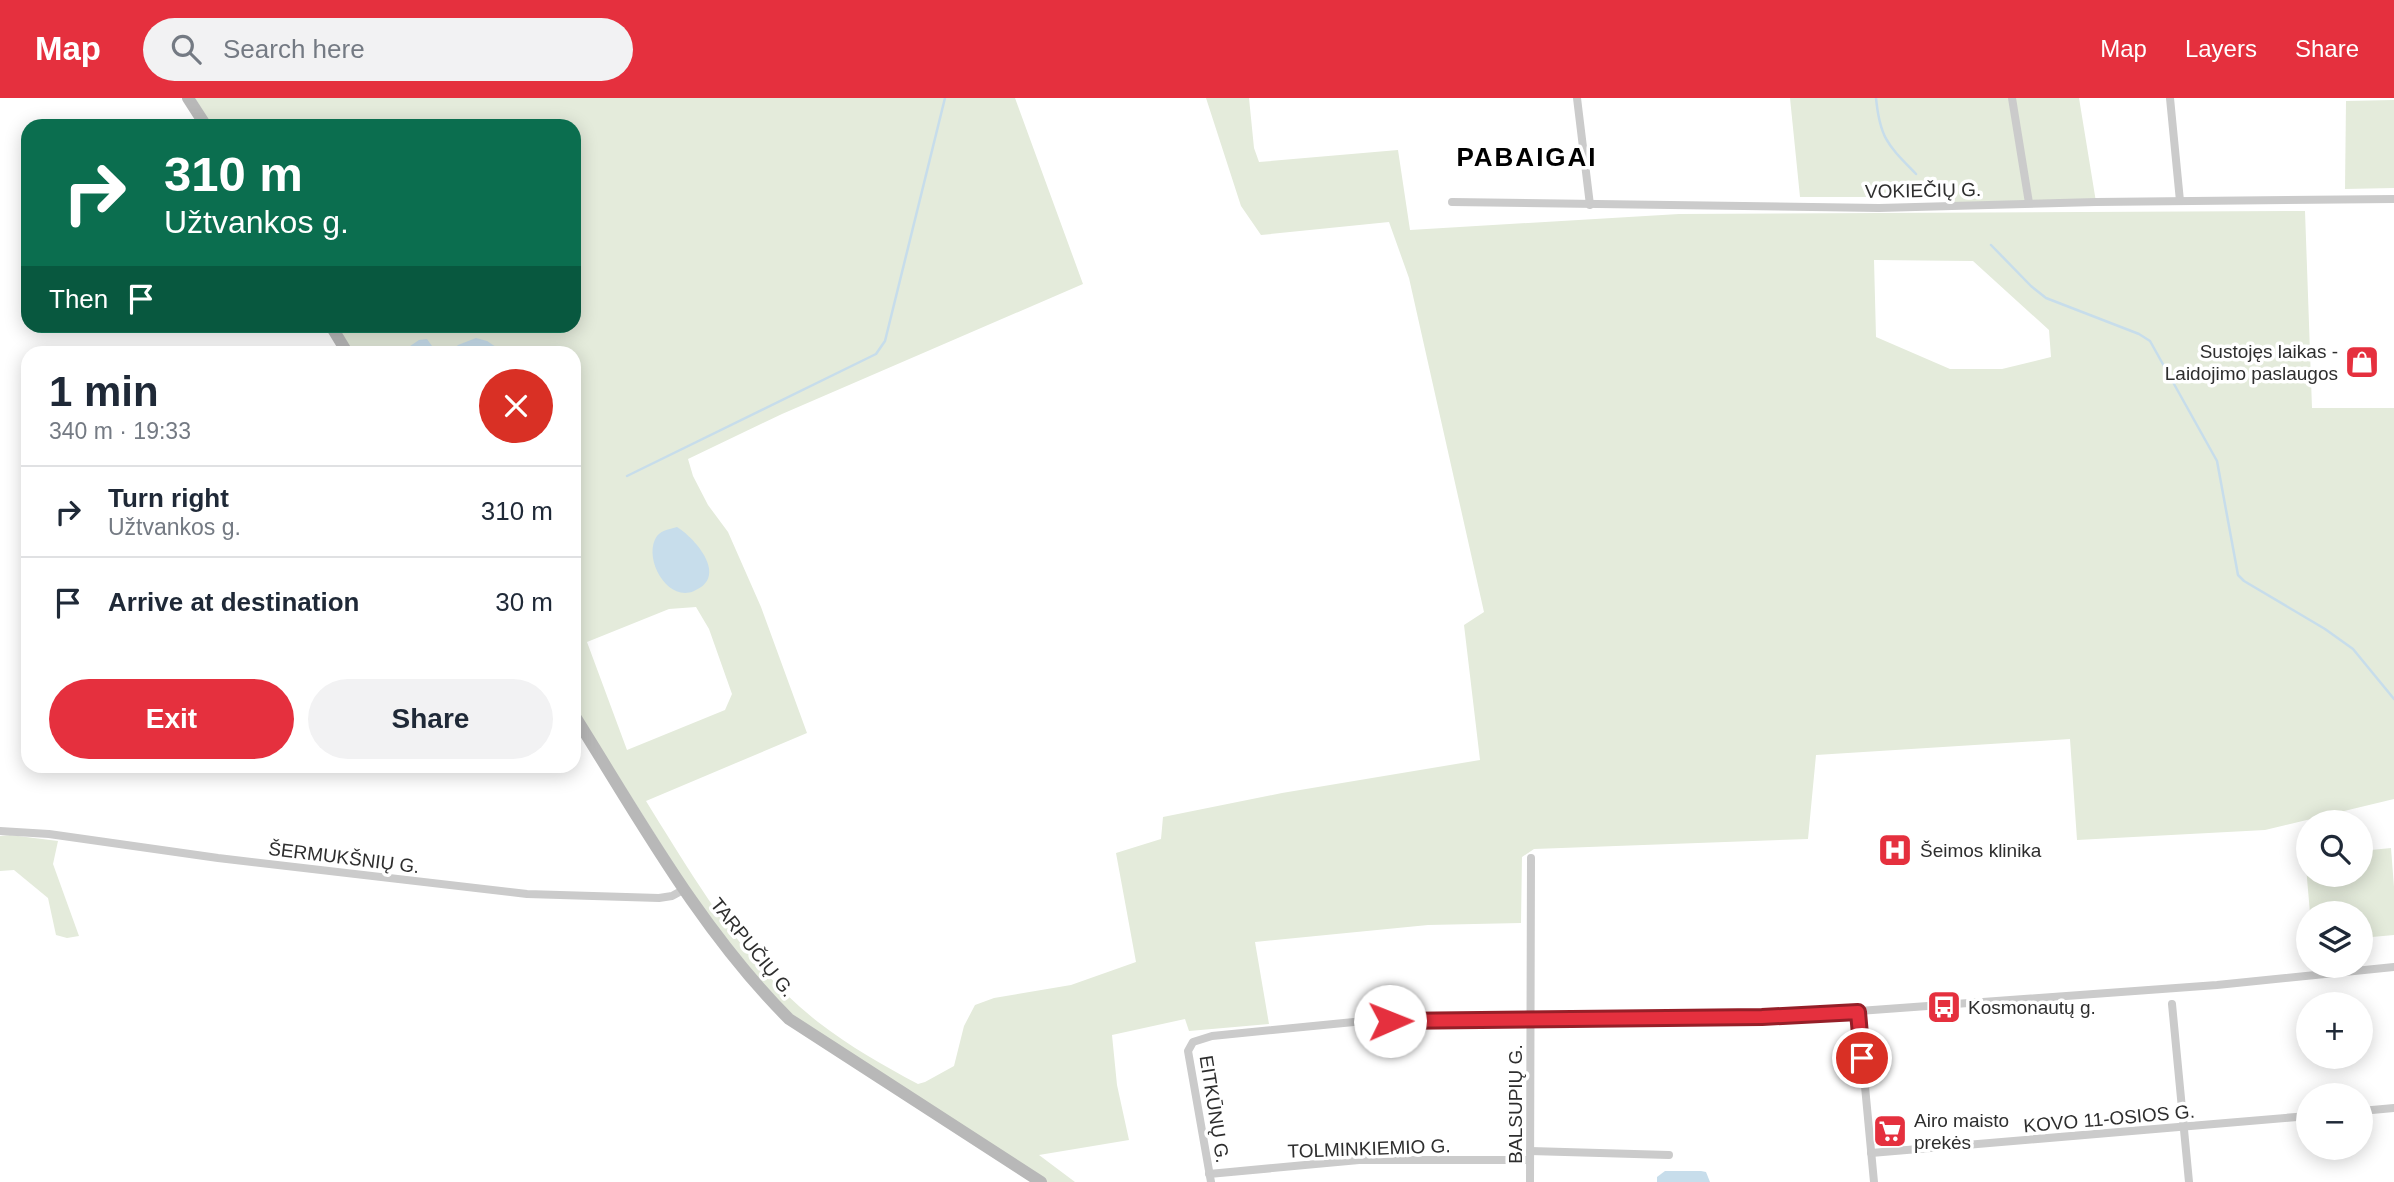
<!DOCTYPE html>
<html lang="en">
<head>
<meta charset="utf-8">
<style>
	body { margin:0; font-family:Helvetica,sans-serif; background:#f2f2f3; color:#1f2937; height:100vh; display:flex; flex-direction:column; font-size:26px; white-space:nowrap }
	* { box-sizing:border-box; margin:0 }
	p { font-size:23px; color:#747a83 }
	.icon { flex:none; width:38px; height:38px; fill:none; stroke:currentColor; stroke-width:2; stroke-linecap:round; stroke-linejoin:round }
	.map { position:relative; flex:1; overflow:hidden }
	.drawer { position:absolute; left:21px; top:248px; width:560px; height:427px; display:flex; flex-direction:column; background:#fff; border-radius:21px; box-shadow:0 4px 18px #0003 }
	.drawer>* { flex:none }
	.top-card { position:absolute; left:21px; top:21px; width:560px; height:214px; border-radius:21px; box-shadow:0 4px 18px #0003; background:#0b6e4f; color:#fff; overflow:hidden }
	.buttons { position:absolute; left:2296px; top:712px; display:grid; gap:14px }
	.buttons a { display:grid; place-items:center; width:77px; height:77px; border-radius:50%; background:#fff; box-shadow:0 4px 18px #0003; font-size:35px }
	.pin { position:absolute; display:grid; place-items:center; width:60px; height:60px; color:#fff; margin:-30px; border:4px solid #fff; border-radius:50%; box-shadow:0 2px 7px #0007 }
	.me { position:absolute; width:77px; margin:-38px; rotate:89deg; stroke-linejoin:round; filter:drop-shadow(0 0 5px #0008) }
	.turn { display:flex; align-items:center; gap:24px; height:147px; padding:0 28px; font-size:32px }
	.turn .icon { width:91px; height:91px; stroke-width:2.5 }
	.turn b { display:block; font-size:49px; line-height:60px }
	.then { display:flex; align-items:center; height:66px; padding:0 28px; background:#0003; gap:14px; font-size:26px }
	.round { display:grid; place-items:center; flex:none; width:74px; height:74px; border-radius:37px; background:#f2f2f3 }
	.summary { display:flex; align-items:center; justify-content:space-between; height:119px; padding:0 28px }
	h1 { font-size:42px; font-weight:800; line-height:52px }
	.cta { display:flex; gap:14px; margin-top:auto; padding:14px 28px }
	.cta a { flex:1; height:80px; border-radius:42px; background:#e5303e; color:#fff; font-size:28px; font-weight:800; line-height:80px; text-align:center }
	.cta a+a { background:#f2f2f3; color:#1f2937 }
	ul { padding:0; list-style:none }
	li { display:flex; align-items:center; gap:21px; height:91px; padding:0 28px; border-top:2px solid #e0e1e3 }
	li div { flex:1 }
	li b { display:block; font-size:26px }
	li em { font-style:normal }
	header { display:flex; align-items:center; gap:42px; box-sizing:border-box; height:98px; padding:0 35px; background:#e5303e; color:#fff }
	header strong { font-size:33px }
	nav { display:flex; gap:38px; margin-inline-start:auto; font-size:24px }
	.search { width:490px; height:63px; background:#f2f2f3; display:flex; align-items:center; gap:18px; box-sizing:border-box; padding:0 24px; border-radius:38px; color:#747a83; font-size:26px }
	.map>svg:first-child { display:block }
</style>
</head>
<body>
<header>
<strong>Map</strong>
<div class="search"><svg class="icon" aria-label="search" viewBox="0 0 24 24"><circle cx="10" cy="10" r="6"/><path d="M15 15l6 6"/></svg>Search here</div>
<nav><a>Map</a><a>Layers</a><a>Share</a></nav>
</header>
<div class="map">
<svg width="2394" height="1084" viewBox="0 0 2394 1084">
	<rect width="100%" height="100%" fill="#fff"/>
	<g fill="#e4ebdb" fill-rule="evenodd">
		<path d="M195,0H1015L1083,186L782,316L688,361L693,378L708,407L728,434L761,509L807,635L646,703C695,782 744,866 818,924C849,948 884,968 918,986L925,984L954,968L964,928L975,907L994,900L1071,887L1136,864L1116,755L1161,741L1163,719L1282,695L1480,662L1464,527L1484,514L1409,180L1389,124L1261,137L1241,108L1206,0H1249L1254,50L1259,64L1398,52L1410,132L1679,116L2305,113L2312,310H2394V701L2265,732L2077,742L2070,641L1816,657L1808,741L1534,751L1522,759L1521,825L1428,827L1255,844L1269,926L1189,933L1185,921L1112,937L1117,987L1129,1042L1039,1057L1075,1084H1047L806,927L777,904L747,870L688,789L574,608V256L354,255L337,228H574V28H212ZM1874,162L1973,163L2049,232L2051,259L2002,271H1950L1876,239ZM696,509L709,531L732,596L725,612L627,652L587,544L669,511Z"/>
		<path d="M1790,0H2079L2096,104L1950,107L1926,81L1921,99H1800Z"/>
		<path d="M2394,2V90L2345,91L2346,3Z"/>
		<path d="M10,737L58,743L53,766L79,838L67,840L56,837L48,800L14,772L0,773V738Z"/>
		<path d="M2391,750L2394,789V837L2361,840V816L2310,815L2305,757H2308V777H2361V753Z"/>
	</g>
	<g fill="#c7ddeb">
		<path d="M476,240L487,243L505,255H449L458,247Z"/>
		<path d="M427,241L437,255H400L419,242Z"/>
		<path d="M677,429C696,441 729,479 694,493C667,505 642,459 657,438C662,432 670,431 677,429Z"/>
		<path d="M1665,1073H1701L1706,1074L1710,1084H1657V1079Z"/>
	</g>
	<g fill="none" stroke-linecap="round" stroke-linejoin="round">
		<g stroke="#c7ddeb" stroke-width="2.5">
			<path d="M1876,0C1880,41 1888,47 1916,76"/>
			<path d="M1991,147L2031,188L2046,200L2139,236L2150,243L2217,363L2238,477L2244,483L2325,531L2353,551L2394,601"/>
			<path d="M627,378L876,256L885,243L945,0"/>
		</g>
		<g stroke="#cbcbcb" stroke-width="8">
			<path d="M1577,0L1590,107"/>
			<path d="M2012,0L2029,105"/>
			<path d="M2170,0L2180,103"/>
			<path d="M1452,104L1879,110L2096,104L2394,101"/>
			<path d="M0,733L49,736L218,760L527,796L659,800L672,798L683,792"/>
			<path d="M2172,906L2189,1084"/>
			<path d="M1858,914L1874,1084"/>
			<path d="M2361,1013L2394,1010"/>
			<path d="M1530,1053L1669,1057"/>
			<path d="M1871,1055L2308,1018"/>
			<path d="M1209,1076L1359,1062H1530"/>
			<path d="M1211,1084L1188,953L1193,944L1212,938L1364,923L1804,917L2217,887L2394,869"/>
			<path d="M1530,1084L1531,760"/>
		</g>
		<g stroke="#b8b8b8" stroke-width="12">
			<path d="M188,0L206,28"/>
			<path d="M331,228L348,256"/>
			<path d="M574,617C640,722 701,833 789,921L1041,1084"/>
		</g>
	</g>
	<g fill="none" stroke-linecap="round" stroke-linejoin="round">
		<g stroke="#951f28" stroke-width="18">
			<path id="route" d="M1390,923L1762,919L1858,914L1862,960"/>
		</g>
		<use href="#route" stroke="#e5303e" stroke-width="12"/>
	</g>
	<defs>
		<g id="shop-square" transform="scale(1.75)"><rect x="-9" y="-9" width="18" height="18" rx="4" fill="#e5303e" stroke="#fff"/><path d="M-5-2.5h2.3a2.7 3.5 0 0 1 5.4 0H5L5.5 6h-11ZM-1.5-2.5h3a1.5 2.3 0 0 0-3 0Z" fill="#fff"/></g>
		<g id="hospital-square" transform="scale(1.75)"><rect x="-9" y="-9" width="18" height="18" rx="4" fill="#e5303e" stroke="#fff"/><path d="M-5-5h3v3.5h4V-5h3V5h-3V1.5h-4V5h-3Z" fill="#fff"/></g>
		<g id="bus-square" transform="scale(1.75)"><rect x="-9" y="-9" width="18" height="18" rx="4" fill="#e5303e" stroke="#fff"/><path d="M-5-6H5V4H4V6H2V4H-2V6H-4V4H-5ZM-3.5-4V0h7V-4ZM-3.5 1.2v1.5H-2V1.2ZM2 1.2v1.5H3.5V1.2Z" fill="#fff"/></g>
		<g id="supermarket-square" transform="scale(1.75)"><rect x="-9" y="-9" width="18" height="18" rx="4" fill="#e5303e" stroke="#fff"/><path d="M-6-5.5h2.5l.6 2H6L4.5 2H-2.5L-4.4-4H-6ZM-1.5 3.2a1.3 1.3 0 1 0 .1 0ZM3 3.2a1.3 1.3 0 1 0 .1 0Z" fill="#fff"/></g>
	</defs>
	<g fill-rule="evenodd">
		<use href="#shop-square" x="2362" y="264"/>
		<use href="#hospital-square" x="1895" y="752"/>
		<use href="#bus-square" x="1944" y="909"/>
		<use href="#supermarket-square" x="1890" y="1033"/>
	</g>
	<g text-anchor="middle" stroke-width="7" stroke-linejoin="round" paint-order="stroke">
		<g font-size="19" fill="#2e2e2e" stroke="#fff">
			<text transform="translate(1923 92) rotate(-1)" y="7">VOKIEČIŲ G.</text>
			<text transform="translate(344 759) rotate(7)" y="7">ŠERMUKŠNIŲ G.</text>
			<text transform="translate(753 849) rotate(51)" y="7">TARPUČIŲ G.</text>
			<text transform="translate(1515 1006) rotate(-90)" y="7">BALSUPIŲ G.</text>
			<text transform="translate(1215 1011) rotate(81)" y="7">EITKŪNŲ G.</text>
			<text transform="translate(2109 1020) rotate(-5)" y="7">KOVO 11-OSIOS G.</text>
			<text transform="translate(1369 1050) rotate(-2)" y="7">TOLMINKIEMIO G.</text>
		</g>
		<g font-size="19" fill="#2e2e2e" stroke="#fff" text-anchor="start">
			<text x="2338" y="260" text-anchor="end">Sustojęs laikas -<tspan x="2338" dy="22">Laidojimo paslaugos</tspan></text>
			<text x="1920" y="759">Šeimos klinika</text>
			<text x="1968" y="916">Kosmonautų g.</text>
			<text x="1914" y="1029">Airo maisto<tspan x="1914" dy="22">prekės</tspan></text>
		</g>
		<g font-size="26" font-weight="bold" letter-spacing="2" fill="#000" stroke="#fff">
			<text x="1527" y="68">PABAIGAI</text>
		</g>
	</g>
</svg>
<div class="buttons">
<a><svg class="icon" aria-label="search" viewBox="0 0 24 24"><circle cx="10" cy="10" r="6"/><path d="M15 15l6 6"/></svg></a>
<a><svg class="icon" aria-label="layers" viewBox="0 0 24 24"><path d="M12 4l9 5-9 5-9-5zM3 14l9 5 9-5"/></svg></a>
<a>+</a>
<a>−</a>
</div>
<div class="pin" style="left:1862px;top:960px;background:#d93025"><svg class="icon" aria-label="arrive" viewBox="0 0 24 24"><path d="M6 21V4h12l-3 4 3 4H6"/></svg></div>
<svg class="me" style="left:1390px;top:923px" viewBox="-20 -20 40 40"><circle r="19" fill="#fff"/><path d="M0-13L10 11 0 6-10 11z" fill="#e5303e"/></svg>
<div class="top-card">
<div class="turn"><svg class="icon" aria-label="right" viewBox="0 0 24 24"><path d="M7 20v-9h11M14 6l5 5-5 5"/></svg><div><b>310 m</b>Užtvankos g.</div></div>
<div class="then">Then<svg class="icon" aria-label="arrive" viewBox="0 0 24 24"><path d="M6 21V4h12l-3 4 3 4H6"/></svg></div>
</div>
<section class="drawer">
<div class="summary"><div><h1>1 min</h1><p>340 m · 19:33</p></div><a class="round" style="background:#d93025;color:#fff"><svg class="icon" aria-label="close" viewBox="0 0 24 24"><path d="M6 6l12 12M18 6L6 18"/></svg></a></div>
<ul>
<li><svg class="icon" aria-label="right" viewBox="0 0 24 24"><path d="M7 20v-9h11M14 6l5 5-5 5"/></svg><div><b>Turn right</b><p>Užtvankos g.</p></div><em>310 m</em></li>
<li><svg class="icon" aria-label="arrive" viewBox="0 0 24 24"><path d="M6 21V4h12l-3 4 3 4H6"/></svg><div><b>Arrive at destination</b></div><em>30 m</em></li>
</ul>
<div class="cta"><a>Exit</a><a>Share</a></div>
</section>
</div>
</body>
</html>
